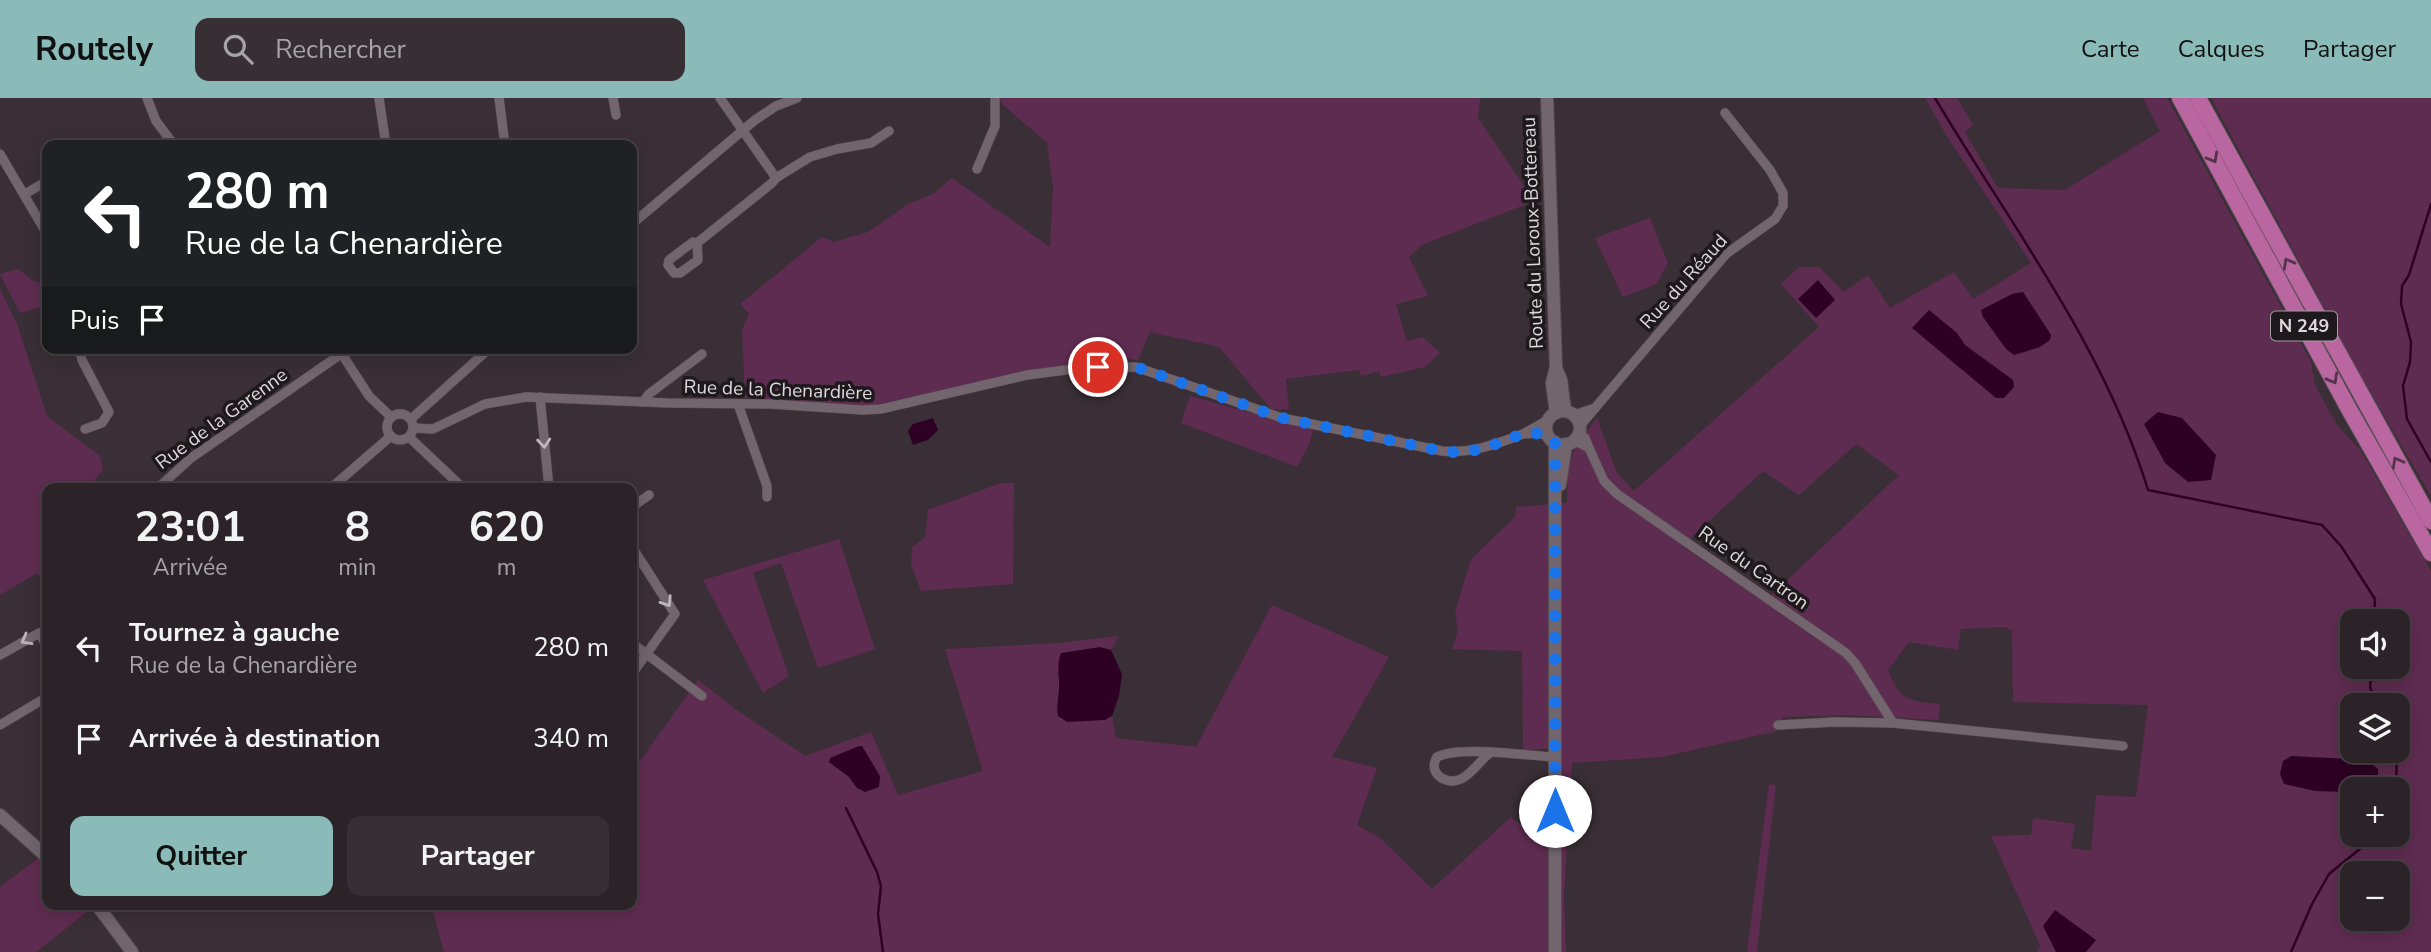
<!DOCTYPE html>
<html lang="fr">
<head>
<meta charset="utf-8">
<style>
	body { margin:0; font-family:"Nunito Sans",sans-serif; background:#382f34; color:#f1f3f6; height:100vh; display:flex; flex-direction:column; font-size:26px; white-space:nowrap }
	* { box-sizing:border-box; margin:0 }
	p { font-size:23px; color:#a6a4a8 }
	.icon { flex:none; width:38px; height:38px; fill:none; stroke:currentColor; stroke-width:2; stroke-linecap:round; stroke-linejoin:round }
	.map { position:relative; flex:1; overflow:hidden }
	.sheet { position:absolute; left:42px; top:385px; width:595px; height:427px; display:flex; flex-direction:column; background:#2c2328; border-radius:14px; box-shadow:0 4px 18px #0003,0 0 0 2px #484045 }
	.sheet>* { flex:none }
	.hud { position:absolute; left:42px; top:42px; width:595px; height:214px; border-radius:14px; box-shadow:0 4px 18px #0003,0 0 0 2px #484045; background:#202124; color:#fff; overflow:hidden }
	.fabs { position:absolute; left:2340px; top:511px; display:grid; gap:14px }
	.fabs a { display:grid; place-items:center; width:70px; height:70px; border-radius:14px; background:#2c2328; box-shadow:0 4px 18px #0003,0 0 0 2px #484045; font-size:35px }
	.pin { position:absolute; display:grid; place-items:center; width:60px; height:60px; color:#fff; margin:-30px; border:4px solid #fff; border-radius:50%; box-shadow:0 2px 7px #0007 }
	.me { position:absolute; width:77px; margin:-38px; rotate:0deg; stroke-linejoin:round; filter:drop-shadow(0 0 5px #0008) }
	.turn { display:flex; align-items:center; gap:24px; height:147px; padding:0 28px; font-size:32px }
	.turn .icon { width:91px; height:91px; stroke-width:2.5 }
	.turn b { display:block; font-size:49px; line-height:60px }
	.then { display:flex; align-items:center; height:66px; padding:0 28px; background:#0003; gap:14px; font-size:26px }
	.eta { display:flex; justify-content:space-evenly; align-items:center; height:119px; text-align:center }
	.eta b { font-size:42px; font-weight:700; line-height:49px }
	.action { display:flex; gap:14px; margin-top:auto; padding:14px 28px }
	.action a { flex:1; height:80px; border-radius:14px; background:#8bbbb9; color:#111; font-size:28px; font-weight:700; line-height:80px; text-align:center }
	.action a+a { background:#382f34; color:#f1f3f6 }
	ul { padding:0; list-style:none }
	li { display:flex; align-items:center; gap:21px; height:91px; padding:0 28px }
	li div { flex:1 }
	li b { display:block; font-size:26px }
	li em { font-style:normal }
	header { display:flex; align-items:center; gap:42px; box-sizing:border-box; height:98px; padding:0 35px; background:#8bbbb9; color:#111 }
	header strong { font-size:33px }
	nav { display:flex; gap:38px; margin-inline-start:auto; font-size:24px }
	.search { width:490px; height:63px; background:#382f34; display:flex; align-items:center; gap:18px; box-sizing:border-box; padding:0 24px; border-radius:14px; color:#a6a4a8; font-size:26px }
	.map>svg:first-child { display:block }
</style>
</head>
<body>
<header>
<strong>Routely</strong>
<div class="search"><svg class="icon" aria-label="search" viewBox="0 0 24 24"><circle cx="10" cy="10" r="6"/><path d="M15 15l6 6"/></svg>Rechercher</div>
<nav><a>Carte</a><a>Calques</a><a>Partager</a></nav>
</header>
<div class="map">
<svg width="2431" height="854" viewBox="0 0 2431 854">
	<rect width="100%" height="100%" fill="#3a2f36"/>
	<g fill="#5f2c51" fill-rule="evenodd">
		<path d="M1000,0H1480L1478,20L1534,103L1422,147L1409,159L1428,198L1396,206L1407,243L1423,239L1440,255L1425,269L1381,279L1379,273L1361,278L1359,272L1286,281L1289,311H1271L1219,249L1150,234L1138,262L1109,260L986,283L869,308L745,300L742,232L749,216L740,206L822,139L834,144L868,134L908,106L933,96L952,80L1050,149L1053,89L1047,45L1001,5Z"/>
		<path d="M1925,0H1957L1973,27L1965,34L1998,90L2065,92L2160,33L2143,0H2167L2311,264L2315,287L2337,327L2360,352L2431,473V854H2037L2040,847L1991,738L2031,737L2033,720L2075,726L2071,750L2091,753L2096,697L2136,699L2148,607L2013,604L2012,532L2004,529L1961,531L1958,552L1909,544L1888,572C1900,603 1909,603 1940,606L1938,622L1848,617L1782,619L1777,633L1662,659L1572,665L1564,797L1566,854H444L431,807H632V674L698,582L738,613L805,658L871,634L898,697L983,673L945,551L1059,545L1118,538L1111,552C1087,545 1074,562 1057,576L1060,585L1057,612L1105,622L1112,618L1116,640L1196,649L1272,507L1389,559L1332,659L1377,670L1357,727L1380,740L1432,791L1511,719L1542,744L1549,743L1552,650L1523,653L1522,553L1452,551L1458,532L1455,514L1471,461L1515,419L1516,409L1567,405C1568,362 1569,354 1597,320L1617,375L1634,393L1819,229L1781,186L1799,169H1819L1844,194L1868,177L1890,210L1954,174L1973,201L2031,165L1948,40ZM2023,194L2051,237L2048,244L2021,256L1983,219L1981,212L2008,199ZM1856,346L1899,377L1764,504L1682,448L1763,373L1799,397ZM2352,523H2398V569H2352ZM2352,607H2398V653H2352ZM2291,658L2366,662L2374,687L2369,691H2398V737H2352V694L2315,693ZM2352,775H2398V821H2352Z"/>
		<path d="M2211,0H2431V398L2361,278Z"/>
		<path d="M1650,120L1668,165L1656,186L1623,199L1595,140Z"/>
		<path d="M16,171C22,173 24,176 29,180C35,185 41,183 47,190V207L20,215L0,176Z"/>
		<path d="M0,191L17,226L47,318L100,358L103,372L88,390H47V487L37,475L0,497Z"/>
		<path d="M1190,298L1313,332L1309,347L1297,369L1181,325Z"/>
		<path d="M1001,385H1014L1013,486L921,493L911,466L912,450L925,439L928,412Z"/>
		<path d="M839,441L875,551L818,570L781,465L753,475L789,578L763,595L703,482Z"/>
		<path d="M1769,686L1776,687L1757,854H1747Z"/>
		<path d="M41,758L47,764V807H89L92,810L36,854H0V789Z"/>
	</g>
	<g fill="#2e0024">
		<path d="M1818,182L1835,202L1816,220L1798,201Z"/>
		<path d="M2023,194L2051,237L2050,242L2040,249L2014,257L2006,251L1983,219L1981,212L2012,196Z"/>
		<path d="M1929,212L1957,235L1965,247L2013,282L2014,289L2004,300H1996L1912,230Z"/>
		<path d="M2158,314L2182,320L2216,357L2211,382L2188,384L2165,365L2144,326Z"/>
		<path d="M933,320L938,332L928,342L913,347L908,333L913,326Z"/>
		<path d="M1100,549L1111,552L1122,576L1119,598L1112,618L1105,622L1067,624L1058,618C1056,608 1059,599 1059,589C1060,577 1056,567 1061,555Z"/>
		<path d="M859,648H862L880,678L879,689L865,694L857,690L849,679L829,664L830,660Z"/>
		<path d="M2291,658L2366,662L2378,671V682L2369,691H2352V694L2315,693L2284,686L2280,676L2283,663Z"/>
		<path d="M2055,812L2096,842L2086,854H2056L2043,828Z"/>
	</g>
	<g fill="none" stroke-linecap="round" stroke-linejoin="round">
		<g stroke="#2e0024" stroke-width="2.5">
			<path d="M1935,0C2011,128 2104,248 2148,392L2322,427L2341,448L2375,501L2374,523"/>
			<path d="M2431,106L2409,177L2402,188L2401,206L2411,244L2410,264L2403,288L2407,321L2431,364"/>
			<path d="M2372,569L2370,589L2376,607"/>
			<path d="M2396,691L2397,653"/>
			<path d="M846,710L877,774L881,788L878,816L883,854"/>
			<path d="M2291,854L2312,806L2329,776L2377,737"/>
		</g>
		<g stroke="#564d52" stroke-width="10">
			<g id="street">
				<path d="M147,0L156,23L174,47"/>
				<path d="M379,0L386,47"/>
				<path d="M499,0L505,47"/>
				<path d="M613,0L616,17"/>
				<path d="M720,0L776,80"/>
				<path d="M0,56L47,136"/>
				<path d="M977,71L995,28V0"/>
				<path d="M25,96L47,83"/>
				<path d="M632,126L755,22L776,8L797,0"/>
				<path d="M697,145L698,162L680,175H674L668,167L669,162L693,144L697,145L772,85L776,80L810,59L837,51L871,45L889,33"/>
				<path d="M79,250L82,262L109,314L102,325L85,331"/>
				<path d="M338,250L369,298L391,319"/>
				<path d="M540,299L549,390"/>
				<path d="M643,304L649,296L702,256"/>
				<path d="M738,306L767,388V399"/>
				<path d="M1595,310L1726,156L1775,121L1783,108V95L1770,72L1725,15"/>
				<circle cx="400" cy="329" r="13"/>
				<path d="M1574,317L1595,310L1580,328"/>
				<path d="M411,321L490,250"/>
				<path d="M1548,322L1523,336L1539,335L1548,338"/>
				<path d="M414,330L433,331L485,306L526,299L669,305L770,306L863,312L881,311L1027,277L1081,270L1136,269L1282,320L1442,353C1471,356 1496,346 1523,336"/>
				<path d="M409,339L463,390"/>
				<path d="M1574,342L1589,350L1585,340L1579,335"/>
				<path d="M1589,350L1604,383L1617,396L1846,555L1855,565L1893,625L2123,648"/>
				<path d="M158,390L191,360L341,256"/>
				<path d="M331,390L391,338"/>
				<path d="M632,409L649,397"/>
				<path d="M632,449L675,516L632,576"/>
				<path d="M632,545L702,598"/>
				<path d="M0,557L39,535L47,548"/>
				<path d="M0,627L47,599"/>
				<path d="M1778,627L1835,624L1893,625"/>
				<path d="M1490,655C1480,662 1472,676 1461,681C1446,688 1427,675 1437,659C1461,647 1527,658 1555,659"/>
			</g>
		</g>
		<g stroke="#564d52" stroke-width="14">
			<g id="secondary">
				<path d="M1547,0L1556,269L1552,285L1556,315"/>
				<path d="M1556,270L1561,282L1565,313"/>
				<circle cx="1563" cy="330" r="17"/>
				<path d="M1555,344V854"/>
				<path d="M1560,387L1566,346"/>
				<path d="M0,717L47,759"/>
				<path d="M97,807L132,854"/>
			</g>
		</g>
		<g stroke="#564d52" stroke-width="18">
			<g id="highway">
				<path d="M2180,0L2350,313L2431,455"/>
				<path d="M2198,0L2431,423"/>
			</g>
		</g>
		<use href="#street" stroke="#72656d" stroke-width="9"/>
		<use href="#secondary" stroke="#72656d" stroke-width="12"/>
		<use href="#highway" stroke="#ba66a1" stroke-width="16"/>
	</g>
	<defs><path id="oneway-chevron" d="M-2-3.5L2.5 0L-2 3.5" fill="none" stroke-width="1.6" stroke-linecap="round" stroke-linejoin="round" transform="scale(1.75)"/></defs>
	<g stroke="#55344b">
		<use href="#oneway-chevron" transform="translate(2213 60) rotate(61)"/>
		<use href="#oneway-chevron" transform="translate(2288 165) rotate(-119)"/>
		<use href="#oneway-chevron" transform="translate(2333 281) rotate(61)"/>
		<use href="#oneway-chevron" transform="translate(2397 364) rotate(-119)"/>
	</g>
	<g stroke="#beb5bb">
		<use href="#oneway-chevron" transform="translate(544 345) rotate(85)"/>
		<use href="#oneway-chevron" transform="translate(667 504) rotate(57)"/>
		<use href="#oneway-chevron" transform="translate(26 542) rotate(151)"/>
	</g>
	<g fill="none" stroke-linecap="round" stroke-linejoin="round">
		<path stroke="#1a73e8" stroke-width="12" stroke-dasharray="0 21.6" d="M1098,269H1136L1282,320L1442,353C1455,355 1468,354 1481,351C1507,344 1532,324 1555,344V713"/>
	</g>
	<g text-anchor="middle" stroke-width="7" stroke-linejoin="round" paint-order="stroke">
		<rect fill="#1e191c" stroke="#a49ea2" stroke-width="2" x="2271" y="213.5" width="66" height="29" rx="5"/>
		<g font-size="18" font-weight="bold" fill="#ded7dc">
			<text x="2304" y="234">N 249</text>
		</g>
		<g font-size="19" fill="#ded7dc" stroke="#1e191c">
			<text transform="translate(1532 135) rotate(-92)" y="7">Route du Loroux-Bottereau</text>
			<text transform="translate(1683 183) rotate(-48)" y="7">Rue du Réaud</text>
			<text transform="translate(778 291) rotate(2)" y="7">Rue de la Chenardière</text>
			<text transform="translate(221 320) rotate(-36)" y="7">Rue de la Garenne</text>
			<text transform="translate(1754 469) rotate(35)" y="7">Rue du Cartron</text>
		</g>
	</g>
</svg>
<div class="fabs">
<a><svg class="icon" aria-label="sound" viewBox="0 0 24 24"><path d="M4 9h4l5-4v14l-5-4H4zM17 9q2 3 0 6"/></svg></a>
<a><svg class="icon" aria-label="layers" viewBox="0 0 24 24"><path d="M12 4l9 5-9 5-9-5zM3 14l9 5 9-5"/></svg></a>
<a>+</a>
<a>−</a>
</div>
<div class="pin" style="left:1098px;top:269px;background:#d93025"><svg class="icon" aria-label="arrive" viewBox="0 0 24 24"><path d="M6 21V4h12l-3 4 3 4H6"/></svg></div>
<svg class="me" style="left:1555px;top:713px" viewBox="-20 -20 40 40"><circle r="19" fill="#fff"/><path d="M0-13L10 11 0 6-10 11z" fill="#1a73e8"/></svg>
<div class="hud">
<div class="turn"><svg class="icon" aria-label="left" viewBox="0 0 24 24"><path d="M17 20v-9H6M10 6l-5 5 5 5"/></svg><div><b>280 m</b>Rue de la Chenardière</div></div>
<div class="then">Puis<svg class="icon" aria-label="arrive" viewBox="0 0 24 24"><path d="M6 21V4h12l-3 4 3 4H6"/></svg></div>
</div>
<section class="sheet">
<div class="eta">
<div><b>23:01</b><p>Arrivée</p></div>
<div><b>8</b><p>min</p></div>
<div><b>620</b><p>m</p></div>
</div>
<ul>
<li><svg class="icon" aria-label="left" viewBox="0 0 24 24"><path d="M17 20v-9H6M10 6l-5 5 5 5"/></svg><div><b>Tournez à gauche</b><p>Rue de la Chenardière</p></div><em>280 m</em></li>
<li><svg class="icon" aria-label="arrive" viewBox="0 0 24 24"><path d="M6 21V4h12l-3 4 3 4H6"/></svg><div><b>Arrivée à destination</b></div><em>340 m</em></li>
</ul>
<div class="action"><a>Quitter</a><a>Partager</a></div>
</section>
</div>
</body>
</html>
